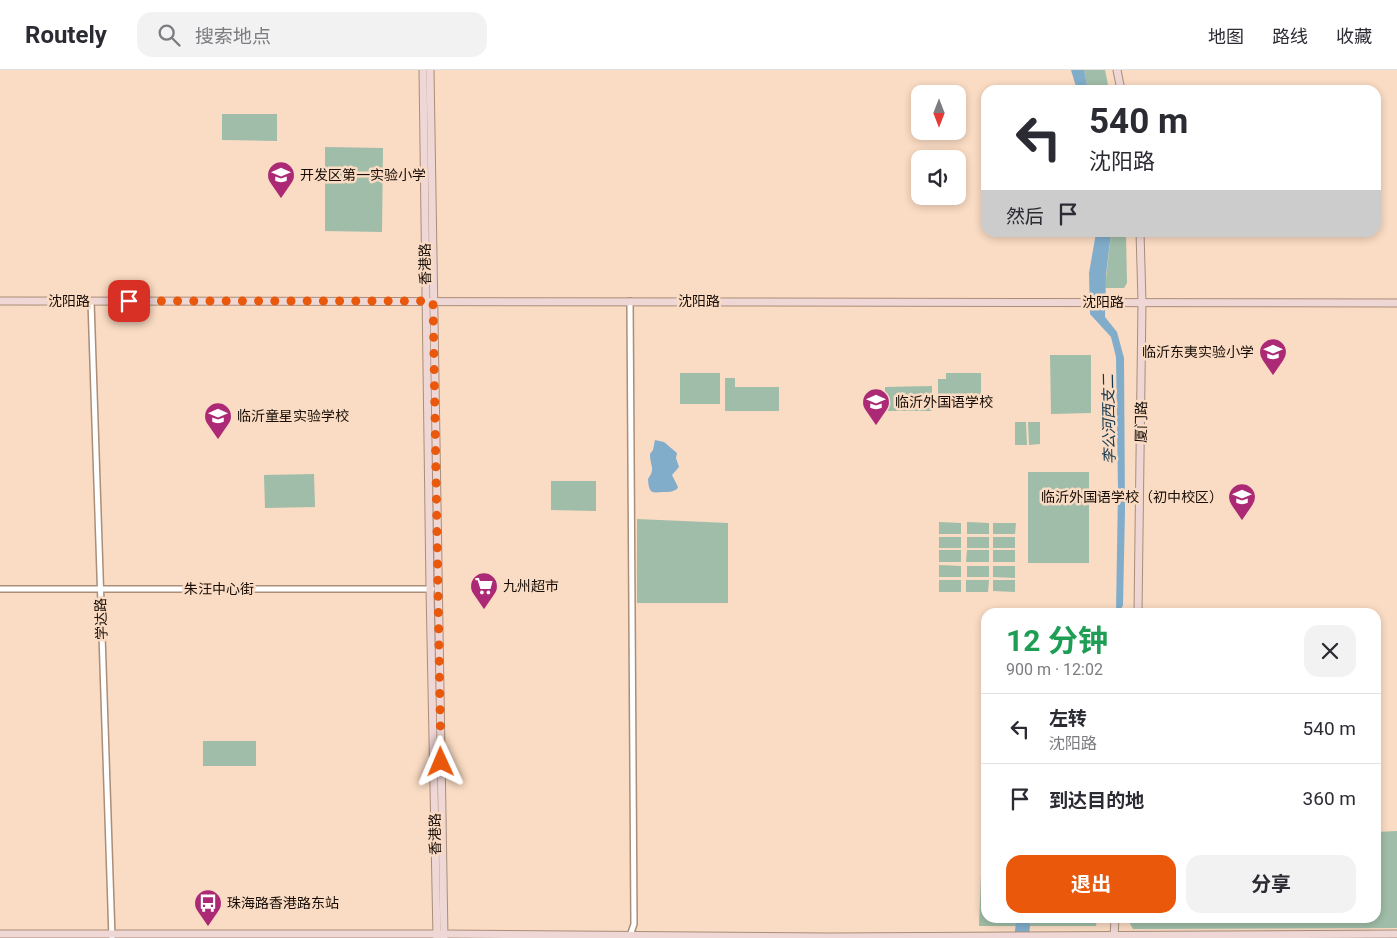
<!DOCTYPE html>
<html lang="zh">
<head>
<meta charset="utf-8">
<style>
	body { margin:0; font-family:Roboto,"Noto Sans SC",sans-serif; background:#f2f2f3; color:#2b2b33; height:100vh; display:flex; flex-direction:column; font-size:19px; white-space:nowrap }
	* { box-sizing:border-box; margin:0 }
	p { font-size:16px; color:#7c7c81 }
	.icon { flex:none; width:28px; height:28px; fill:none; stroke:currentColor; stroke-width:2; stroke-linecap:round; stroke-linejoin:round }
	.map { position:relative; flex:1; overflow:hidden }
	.drawer { position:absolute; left:981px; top:538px; width:400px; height:315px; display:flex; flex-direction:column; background:#fff; border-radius:15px; box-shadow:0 2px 8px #0003 }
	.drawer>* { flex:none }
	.top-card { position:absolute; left:981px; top:15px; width:400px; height:152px; border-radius:15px; box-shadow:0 2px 8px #0003; background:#fff; color:#2b2b33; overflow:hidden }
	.needle { width:32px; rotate:180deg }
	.fabs { position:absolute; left:911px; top:15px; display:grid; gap:10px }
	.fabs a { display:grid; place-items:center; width:55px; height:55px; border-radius:10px; background:#fff; box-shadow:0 2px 8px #0003; font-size:25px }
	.pin { position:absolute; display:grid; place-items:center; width:42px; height:42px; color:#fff; margin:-21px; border-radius:10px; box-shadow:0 2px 8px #0006 }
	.me { position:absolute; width:55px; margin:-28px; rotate:359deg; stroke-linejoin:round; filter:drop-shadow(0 0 4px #0008) }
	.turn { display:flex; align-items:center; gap:18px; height:105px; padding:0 25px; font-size:22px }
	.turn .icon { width:65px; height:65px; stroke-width:2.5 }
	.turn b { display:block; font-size:35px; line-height:42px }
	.then { display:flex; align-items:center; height:48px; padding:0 25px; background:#0003; gap:10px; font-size:19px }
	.round { display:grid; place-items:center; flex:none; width:52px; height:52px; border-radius:15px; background:#f2f2f3 }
	.head { display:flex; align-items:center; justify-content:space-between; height:85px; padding:0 25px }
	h1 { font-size:30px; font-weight:700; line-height:38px; color:#1e9e55 }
	.action { display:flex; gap:10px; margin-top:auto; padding:10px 25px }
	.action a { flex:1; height:58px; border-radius:15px; background:#ea580c; color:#fff; font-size:20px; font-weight:700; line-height:58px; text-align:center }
	.action a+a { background:#f2f2f3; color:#2b2b33 }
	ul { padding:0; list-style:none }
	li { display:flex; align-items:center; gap:15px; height:70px; padding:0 25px; border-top:1px solid #e1e1e2 }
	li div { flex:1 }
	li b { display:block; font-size:19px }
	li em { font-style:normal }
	header { display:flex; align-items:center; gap:30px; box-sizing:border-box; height:70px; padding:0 25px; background:#fff; border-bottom:1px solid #e1e1e2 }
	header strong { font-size:24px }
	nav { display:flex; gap:28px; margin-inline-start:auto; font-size:18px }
	.search { width:350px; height:45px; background:#f2f2f3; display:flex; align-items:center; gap:12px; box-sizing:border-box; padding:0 18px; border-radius:15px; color:#7c7c81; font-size:19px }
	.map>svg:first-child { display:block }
</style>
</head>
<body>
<header>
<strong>Routely</strong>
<div class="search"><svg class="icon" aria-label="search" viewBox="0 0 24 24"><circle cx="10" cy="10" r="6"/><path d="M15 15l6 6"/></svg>搜索地点</div>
<nav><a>地图</a><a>路线</a><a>收藏</a></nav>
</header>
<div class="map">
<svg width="1397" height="868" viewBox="0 0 1397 868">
	<rect width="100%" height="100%" fill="#fadbc3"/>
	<g fill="#9fbda8">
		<path d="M1084,0H1105L1109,20H1088Z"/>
		<path d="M222,44H277V71L222,70Z"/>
		<path d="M325,77L383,78L382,162L325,161Z"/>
		<path d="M1111,163H1126L1127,213L1124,218H1105Z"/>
		<path d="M1050,285H1091V343L1051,344Z"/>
		<rect x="680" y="303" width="40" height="31"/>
		<path d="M946,303H981V333H938V309H946Z"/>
		<path d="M725,308H735V317H779V341H725Z"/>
		<path d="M932,316V341H885V317Z"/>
		<path d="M1015,352H1026L1027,375H1015Z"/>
		<path d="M1028,352H1040V374L1029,375Z"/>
		<path d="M1089,402V493H1028V402Z"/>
		<path d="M314,404L315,437L265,438L264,405Z"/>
		<path d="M551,411H596V441L551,440Z"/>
		<path d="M637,449L728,453V533H637Z"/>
		<path d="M939,452L961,453V464H939Z"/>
		<path d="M967,452L989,453V464H967Z"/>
		<path d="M993,453H1016L1015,464H993Z"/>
		<rect x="939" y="467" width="22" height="11"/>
		<rect x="967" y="467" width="22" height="11"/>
		<rect x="993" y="467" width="22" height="11"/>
		<rect x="939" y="480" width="22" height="12"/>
		<path d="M967,480H989V492H966Z"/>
		<rect x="993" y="480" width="22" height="12"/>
		<path d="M939,495L961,496V507H939Z"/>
		<rect x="967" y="496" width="22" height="11"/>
		<path d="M993,496H1015V508L993,507Z"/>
		<rect x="939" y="510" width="22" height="12"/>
		<path d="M966,510H989L988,522H966Z"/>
		<path d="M993,510H1015V522L993,521Z"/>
		<rect x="203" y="671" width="53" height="25"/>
		<path d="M1397,761V858L1133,859L1127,848H1376V762Z"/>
		<path d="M982,778H986V848H1097L1096,856H979Z"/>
	</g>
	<g fill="#81adcb">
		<path d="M1071,0H1084L1088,20H1077Z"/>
		<path d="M1096,163H1111L1106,205L1105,247L1117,262L1124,288L1125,440L1123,535L1120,542H1116L1118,420L1116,287L1111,267L1090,244L1089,203Z"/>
		<path d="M655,370L664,372L677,383L676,388L679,397L672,405L678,417L677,419C672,422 670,422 665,422C653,422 649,426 648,409C656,398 650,397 650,384L653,380Z"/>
		<path d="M1021,848H1027L1030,855L1029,868H1014L1016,853Z"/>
	</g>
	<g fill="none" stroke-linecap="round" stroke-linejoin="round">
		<g stroke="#aa8e78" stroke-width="8">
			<g id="street">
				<path d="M91,231L112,868"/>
				<path d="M630,231L634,854L630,866"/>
				<path d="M0,519H432"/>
			</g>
		</g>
		<g stroke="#aa8e78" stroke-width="9">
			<g id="secondary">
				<path d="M423,0L430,519L437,867"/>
				<path d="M430,0L444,868"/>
				<path d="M1117,0L1121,20"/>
				<path d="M0,231L1397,233"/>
				<path d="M1138,542L1142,232L1140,162"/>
				<path d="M0,864H444L830,867L1397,864"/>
				<path d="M1114,868L1115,848"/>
			</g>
		</g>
		<use href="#street" stroke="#fff" stroke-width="5"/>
		<use href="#secondary" stroke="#efd7d6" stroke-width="7"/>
	</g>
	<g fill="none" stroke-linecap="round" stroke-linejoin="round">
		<path stroke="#ea580c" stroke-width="9" stroke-dasharray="0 16.2" d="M129,231H433L441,692"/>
	</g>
	<defs>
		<g id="school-pin" transform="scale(1.4375)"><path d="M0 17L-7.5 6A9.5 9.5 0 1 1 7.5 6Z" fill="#ac2a75" stroke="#fadbc3"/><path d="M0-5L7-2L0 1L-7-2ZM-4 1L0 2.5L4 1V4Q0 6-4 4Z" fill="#fff"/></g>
		<g id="supermarket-pin" transform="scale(1.4375)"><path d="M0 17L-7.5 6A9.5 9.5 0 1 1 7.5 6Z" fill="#ac2a75" stroke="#fadbc3"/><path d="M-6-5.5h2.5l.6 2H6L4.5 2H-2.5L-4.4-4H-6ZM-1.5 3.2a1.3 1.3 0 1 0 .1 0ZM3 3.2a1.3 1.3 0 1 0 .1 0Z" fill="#fff"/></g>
		<g id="bus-pin" transform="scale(1.4375)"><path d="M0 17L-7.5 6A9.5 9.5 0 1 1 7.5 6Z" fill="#ac2a75" stroke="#fadbc3"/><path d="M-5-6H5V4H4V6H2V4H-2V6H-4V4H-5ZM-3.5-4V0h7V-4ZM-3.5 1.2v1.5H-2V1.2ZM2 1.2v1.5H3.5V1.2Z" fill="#fff"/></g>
	</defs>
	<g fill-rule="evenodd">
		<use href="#school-pin" x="281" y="105"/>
		<use href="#school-pin" x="1273" y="282"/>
		<use href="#school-pin" x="876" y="332"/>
		<use href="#school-pin" x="218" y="346"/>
		<use href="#school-pin" x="1242" y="427"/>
		<use href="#supermarket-pin" x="484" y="516"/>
		<use href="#bus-pin" x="208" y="833"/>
	</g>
	<g text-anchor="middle" stroke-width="5" stroke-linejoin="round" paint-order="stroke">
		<g font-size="14" fill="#170d06" stroke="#fadbc3" text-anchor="start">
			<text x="300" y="110">开发区第一实验小学</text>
			<text x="1254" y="287" text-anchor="end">临沂东夷实验小学</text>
			<text x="895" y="337">临沂外国语学校</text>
			<text x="237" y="351">临沂童星实验学校</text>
			<text x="1223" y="432" text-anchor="end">临沂外国语学校（初中校区）</text>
			<text x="503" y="521">九州超市</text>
			<text x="227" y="838">珠海路香港路东站</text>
		</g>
		<g font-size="14" fill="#170d06" stroke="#fadbc3">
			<text transform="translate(425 194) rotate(-91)" y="5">香港路</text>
			<text x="69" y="236">沈阳路</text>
			<text x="699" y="236">沈阳路</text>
			<text x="1103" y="237">沈阳路</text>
			<text transform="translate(1141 352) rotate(-89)" y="5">厦门路</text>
			<text x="219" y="524">朱汪中心街</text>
			<text transform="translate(101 549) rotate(-92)" y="5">学达路</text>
			<text transform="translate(435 764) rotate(-91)" y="5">香港路</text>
		</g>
		<g font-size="15" font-style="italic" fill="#14384e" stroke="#fadbc3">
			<text transform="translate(1109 349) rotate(-91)" y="5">李公河西支二</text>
		</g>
	</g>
</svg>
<div class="fabs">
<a><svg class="needle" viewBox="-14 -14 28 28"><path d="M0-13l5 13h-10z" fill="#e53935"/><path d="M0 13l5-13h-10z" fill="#7c7c81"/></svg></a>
<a><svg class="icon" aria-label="sound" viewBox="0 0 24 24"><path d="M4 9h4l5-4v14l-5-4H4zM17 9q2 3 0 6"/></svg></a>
</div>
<div class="pin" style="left:129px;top:231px;background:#d93025"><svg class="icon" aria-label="arrive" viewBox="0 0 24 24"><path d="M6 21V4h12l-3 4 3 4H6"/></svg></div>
<svg class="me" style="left:441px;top:692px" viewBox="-20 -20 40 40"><path d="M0-17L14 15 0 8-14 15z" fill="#ea580c" stroke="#fff" stroke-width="4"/></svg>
<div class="top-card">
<div class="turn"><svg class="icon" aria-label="left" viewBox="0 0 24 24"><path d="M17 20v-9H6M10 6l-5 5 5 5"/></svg><div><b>540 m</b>沈阳路</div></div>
<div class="then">然后<svg class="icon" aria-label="arrive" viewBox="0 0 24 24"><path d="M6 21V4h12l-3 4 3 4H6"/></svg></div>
</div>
<section class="drawer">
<div class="head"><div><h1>12 分钟</h1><p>900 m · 12:02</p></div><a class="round"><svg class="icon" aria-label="close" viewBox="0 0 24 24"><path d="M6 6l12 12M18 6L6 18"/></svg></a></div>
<ul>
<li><svg class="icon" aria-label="left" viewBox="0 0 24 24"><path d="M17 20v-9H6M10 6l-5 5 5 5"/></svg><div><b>左转</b><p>沈阳路</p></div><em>540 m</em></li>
<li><svg class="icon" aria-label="arrive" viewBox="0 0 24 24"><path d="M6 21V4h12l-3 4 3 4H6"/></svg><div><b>到达目的地</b></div><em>360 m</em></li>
</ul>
<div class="action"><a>退出</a><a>分享</a></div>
</section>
</div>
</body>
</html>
